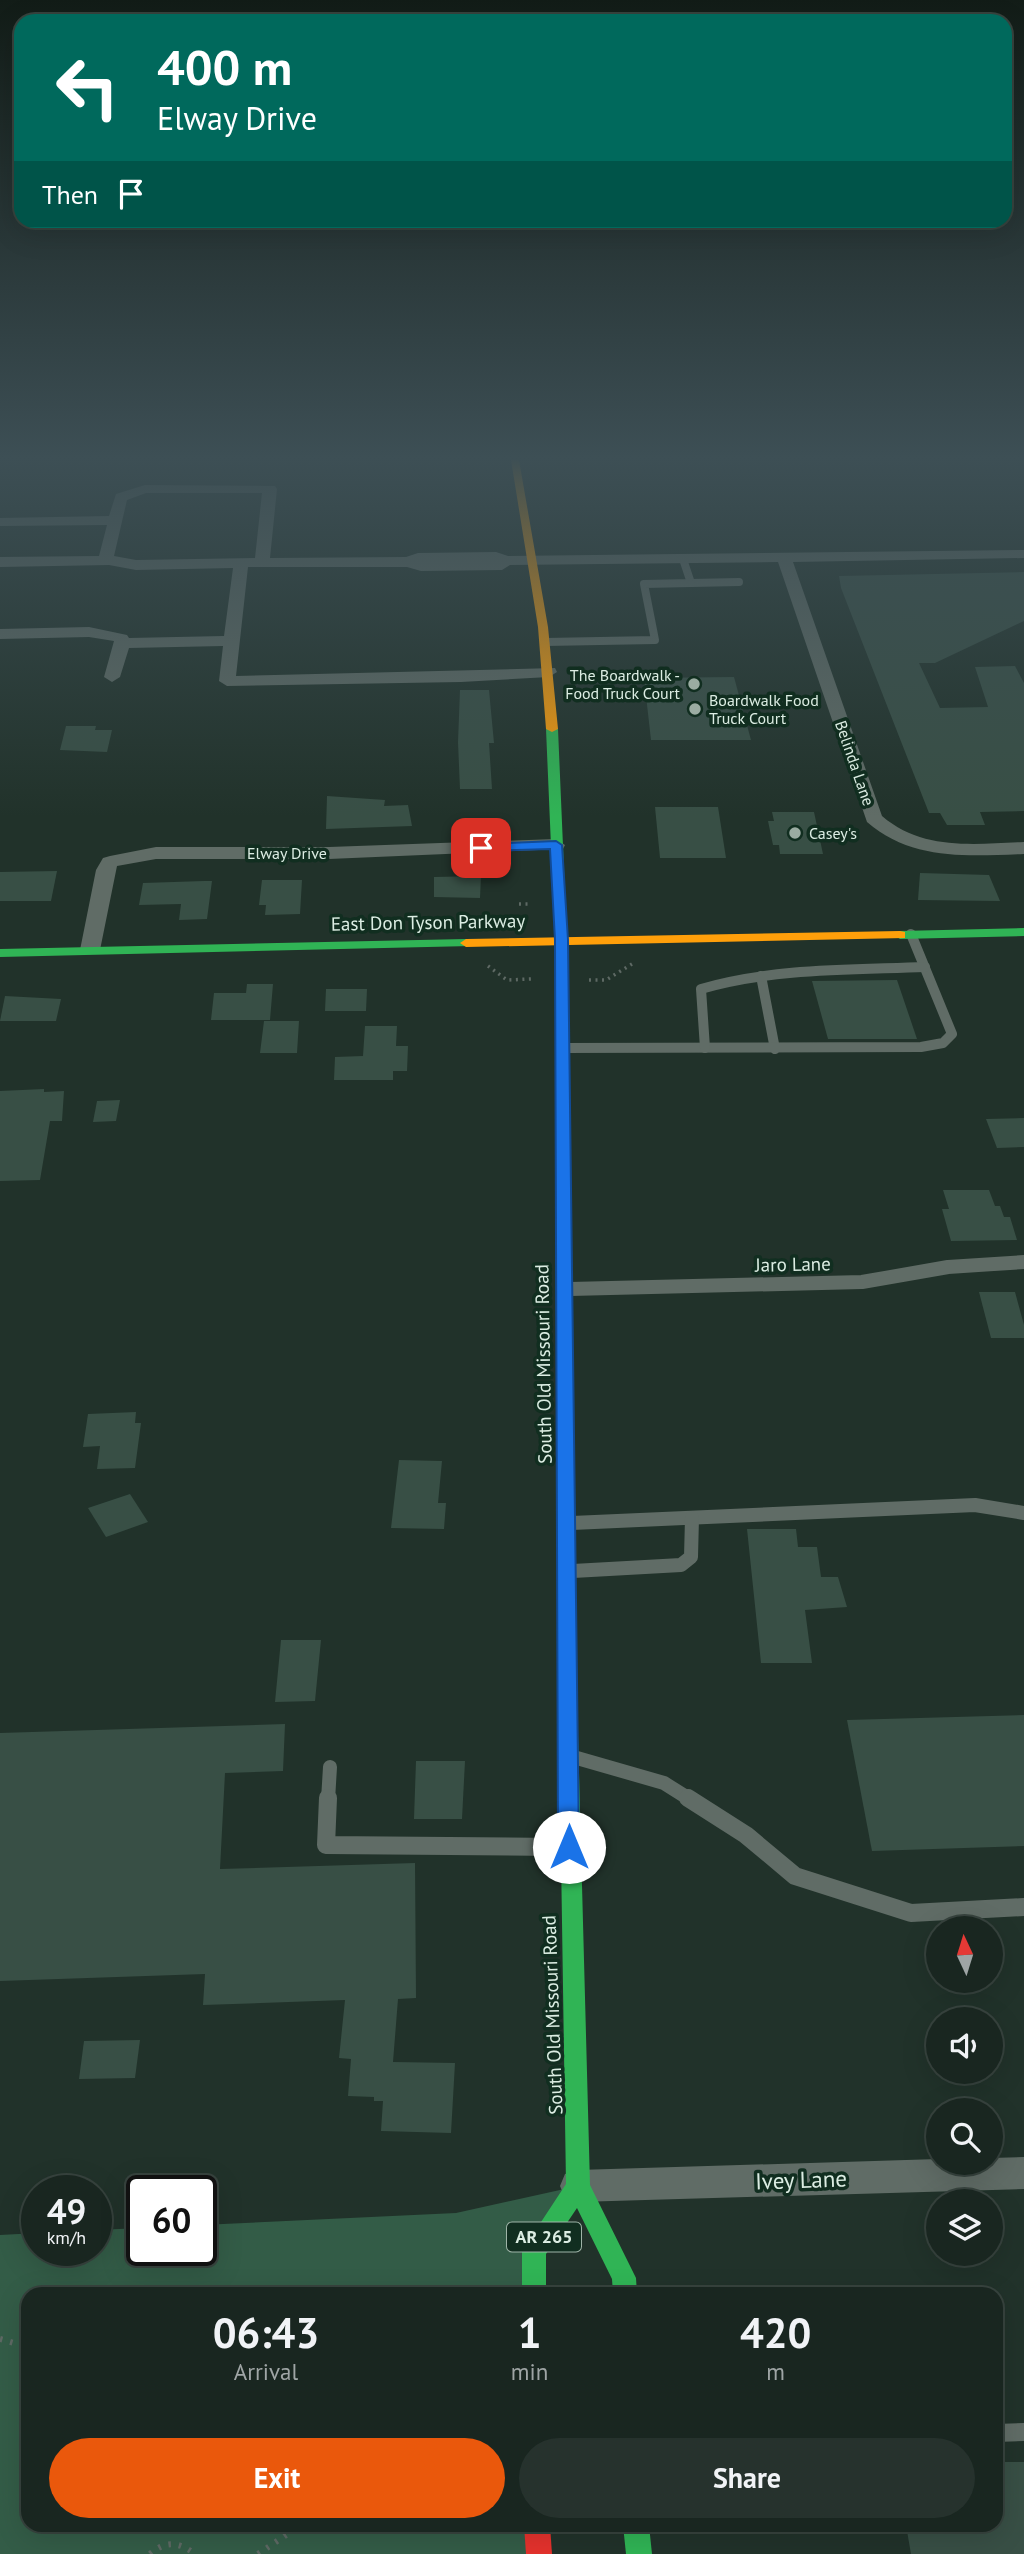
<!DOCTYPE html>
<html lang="en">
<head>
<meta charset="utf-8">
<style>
	body { margin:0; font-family:"PT Sans",sans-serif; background:#26322d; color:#f1f3f6; height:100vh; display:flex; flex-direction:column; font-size:26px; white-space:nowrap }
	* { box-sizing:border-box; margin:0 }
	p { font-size:23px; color:#9fa5a5 }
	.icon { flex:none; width:38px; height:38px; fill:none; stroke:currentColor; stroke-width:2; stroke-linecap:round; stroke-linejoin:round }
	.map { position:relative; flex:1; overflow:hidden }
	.panel { position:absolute; left:21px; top:2287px; width:982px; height:245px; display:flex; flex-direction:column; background:#192620; border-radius:21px; box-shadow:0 7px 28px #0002,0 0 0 2px #37433e }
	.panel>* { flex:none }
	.top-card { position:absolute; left:14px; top:14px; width:998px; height:214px; border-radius:21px; box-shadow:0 7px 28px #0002,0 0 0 2px #37433e; background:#00695c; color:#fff; overflow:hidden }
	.needle { width:46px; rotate:356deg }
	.fabs { position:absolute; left:926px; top:1916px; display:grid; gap:14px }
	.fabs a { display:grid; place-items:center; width:77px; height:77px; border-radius:50%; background:#192620; box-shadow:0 7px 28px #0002,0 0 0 2px #37433e; font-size:35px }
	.speed { position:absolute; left:21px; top:2175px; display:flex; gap:14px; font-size:35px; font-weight:700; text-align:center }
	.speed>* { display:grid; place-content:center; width:91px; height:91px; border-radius:50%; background:#192620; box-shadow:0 7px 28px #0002,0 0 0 2px #37433e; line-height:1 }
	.speed small { font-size:18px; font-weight:400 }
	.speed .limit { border:4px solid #111; border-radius:10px; background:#fff; color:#111 }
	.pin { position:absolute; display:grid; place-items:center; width:60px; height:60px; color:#fff; margin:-30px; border-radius:14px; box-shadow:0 4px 10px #0006 }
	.me { position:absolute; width:77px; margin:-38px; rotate:0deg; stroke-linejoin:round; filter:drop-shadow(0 0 5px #0008) }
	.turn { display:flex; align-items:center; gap:24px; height:147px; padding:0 28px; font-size:32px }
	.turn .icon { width:91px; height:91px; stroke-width:2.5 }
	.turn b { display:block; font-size:49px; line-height:60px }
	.then { display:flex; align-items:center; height:66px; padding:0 28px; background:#0003; gap:14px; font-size:26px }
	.eta { display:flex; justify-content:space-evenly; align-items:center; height:119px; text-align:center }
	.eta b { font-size:42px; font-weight:700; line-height:49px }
	.primary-button { display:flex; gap:14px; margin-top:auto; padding:14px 28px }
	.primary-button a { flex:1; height:80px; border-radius:42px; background:#ea580c; color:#fff; font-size:28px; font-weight:700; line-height:80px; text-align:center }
	.primary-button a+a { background:#26322d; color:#f1f3f6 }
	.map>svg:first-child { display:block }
</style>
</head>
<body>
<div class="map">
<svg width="1024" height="2554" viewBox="0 0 1024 2554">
	<rect width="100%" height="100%" fill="#21322a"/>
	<path fill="#335c47" d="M578,2186L534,2251V2294H28V2525H537L539,2554H0V2235L37,2233V2250H96V2230L142,2228V2250H201V2225L456,2213Z"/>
	<g fill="#384f45">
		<path d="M1024,572V621L935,663H919L940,708L988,707L975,667L1015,666L1024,683V811L980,812L985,825H947L940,813H929L841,588L839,576Z"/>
		<path d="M734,677L751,740H651L644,678Z"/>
		<path d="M460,690H489L494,743H489L492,789H460L458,742Z"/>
		<path d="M66,726H96L95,730H112L107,752L60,750Z"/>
		<path d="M327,796L385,800L384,806L408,805L412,826L326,829Z"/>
		<path d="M655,807H718L726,858H660Z"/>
		<path d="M772,812H814L823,854H780L779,845H773L768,821H774Z"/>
		<path d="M57,871L51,901H0V872Z"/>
		<path d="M920,873L989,875L1000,901L918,900Z"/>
		<path d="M481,876L480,898L434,897V877Z"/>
		<path d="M262,880H302L300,914L265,915L266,905H259Z"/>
		<path d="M204,881H212L207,919L179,920L181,904L139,905L143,883Z"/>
		<path d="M897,980L917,1039H828L812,981Z"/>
		<path d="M247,984H273L270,1020H211L214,993H246Z"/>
		<path d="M326,989H367L366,1011H325Z"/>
		<path d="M5,996L61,999L56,1021H0Z"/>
		<path d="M264,1021H299L297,1053H260Z"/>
		<path d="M365,1026H397L396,1046H408L407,1071H393V1080H334L335,1057L363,1056Z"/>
		<path d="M44,1089V1092L64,1091L62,1121H50L40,1180L0,1181V1091Z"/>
		<path d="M120,1100L116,1121L93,1122L97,1101Z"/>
		<path d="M1024,1118V1147L997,1148L986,1119Z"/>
		<path d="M943,1190H989L995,1206H1000L1004,1217H1010L1017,1240L951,1241L942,1209H949Z"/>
		<path d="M979,1292H1015L1024,1325V1338H991Z"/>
		<path d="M136,1412L135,1423H141L135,1468L97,1469L100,1446L83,1447L88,1414Z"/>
		<path d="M399,1460L442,1461L438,1503H446L444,1529L391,1528Z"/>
		<path d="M130,1494L148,1522L106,1537L88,1508Z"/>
		<path d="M747,1529H796L798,1547H817L821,1577H838L847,1607L805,1610L812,1663H761Z"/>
		<path d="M281,1640H321L315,1701L275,1702Z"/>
		<path d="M1024,1715V1846L872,1851L847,1720Z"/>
		<path d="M285,1724L283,1771L225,1773L220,1869L415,1863L416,1998L398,1999L393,2062L455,2063L451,2133L381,2131L383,2101H374V2097L348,2096L351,2059L339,2058L345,2000L203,2005L205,1974L0,1981V1733Z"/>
		<path d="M416,1761H465L462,1819H414Z"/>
		<path d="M140,2040L135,2078L79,2079L84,2041Z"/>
		<path d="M996,2462H1024V2554H911L906,2525H996Z"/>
	</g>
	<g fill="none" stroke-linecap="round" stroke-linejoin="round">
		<g stroke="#5e6964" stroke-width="3.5" stroke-dasharray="2 4.5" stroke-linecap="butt">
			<path d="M519,904H530"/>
			<path d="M488,966L507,980L531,979"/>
			<path d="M589,980H606L632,964"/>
		</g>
		<g stroke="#5e6964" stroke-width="6" stroke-dasharray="2.5 8" stroke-linecap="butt">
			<path d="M0,2339L28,2347"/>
			<path d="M150,2554C166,2540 179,2542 195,2554"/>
			<path d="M258,2554L301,2525"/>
		</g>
		<g stroke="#606c66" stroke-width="8">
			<path d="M691,583L739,582"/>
			<path d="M545,642L655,640L644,584L691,583L683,559"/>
		</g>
		<g stroke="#606c66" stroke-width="10">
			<path d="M761,976L775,1049"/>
			<path d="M562,1048L921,1047L943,1043L952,1034L911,934"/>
			<path d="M705,1048L701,989C774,968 850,970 925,967"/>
		</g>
		<g stroke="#606c66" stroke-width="14">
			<path d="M570,1289L862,1282L948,1267L1024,1262"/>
			<path d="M572,1523L975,1505L1024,1513"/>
			<path d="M573,1571L681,1565L691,1557L692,1518"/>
			<path d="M577,1758L664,1783L691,1800"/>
			<path d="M328,1800L330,1767"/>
		</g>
		<g stroke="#606c66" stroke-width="18">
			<path d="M328,1798L326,1845L558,1847"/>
			<path d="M688,1798L746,1835L795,1876L911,1913L1024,1907"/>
			<path d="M996,2433L1024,2432"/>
		</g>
		<g fill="#606c66" fill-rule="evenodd">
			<path d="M145,485L275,486L277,489L270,558L406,557L418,553L496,552L508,556L1024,550V558L793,562L882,816C923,851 974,844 1024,842V854C968,856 912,861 867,822L778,562L510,565L502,570L421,571L407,567H248L236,676L555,668L557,672L549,677L461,682L227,686L219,681L223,646L129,648L120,677L112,682L104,677L114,641L89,637L0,639V629L89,627L127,635L129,638L224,636L233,568L136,570L109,565L0,567V557L99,556L107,525L0,526V518L109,516L116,494ZM146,493H262L255,558L136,560L114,556L127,500Z"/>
			<path d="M556,839L565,845L563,849L329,859H156L117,866L100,950L97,954H83L80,950L96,870L103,858L110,856L156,847H329Z"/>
			<path d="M1024,2157V2189L578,2202L565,2198L560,2186L565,2174L578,2170L938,2159V2163H990V2158Z"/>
		</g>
		<g fill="#30b455" fill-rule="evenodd">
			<path d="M552,726L558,729L567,940L572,1329L564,1334L556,1329L555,940L546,729Z"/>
			<path d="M1024,928V936L900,939L894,935L900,931Z"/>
			<path d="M466,939L472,943L471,946L0,957V949Z"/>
			<path d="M567,1653L574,1655L576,1660L590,2185L636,2278L637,2294H613L612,2279L577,2208L546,2254V2294H522V2251L566,2184L558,1660L560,1655Z"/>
			<path d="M623,2525H649L652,2554H626Z"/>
		</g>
		<g fill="#ff9f0a" fill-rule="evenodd">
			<path d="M511,460H519L548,627L558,729L552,732L546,729L538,627Z"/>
			<path d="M900,931L905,932V938L466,947L460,943L466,939Z"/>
		</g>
		<g fill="#e5322d" fill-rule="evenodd">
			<path d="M564,1324L572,1329L576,1660L574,1665L567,1667L560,1665L558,1660L556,1329Z"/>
			<path d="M524,2525H550L552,2554H526Z"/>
		</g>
	</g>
	<linearGradient id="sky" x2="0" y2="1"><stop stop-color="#121c17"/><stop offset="0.56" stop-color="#3d4f55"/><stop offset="1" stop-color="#3d4f55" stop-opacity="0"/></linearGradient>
	<rect width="1024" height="817" fill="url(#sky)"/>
	<path fill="#1a73e8" stroke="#114b97" stroke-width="2" d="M556,841L562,845L568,940L579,1847L576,1853L569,1855L561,1853L558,1847L555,940L550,849L481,851L475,848L481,844Z"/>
	<g fill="#9baca2" stroke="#112e20" stroke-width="2.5">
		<circle cx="694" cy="684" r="7"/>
		<circle cx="695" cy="709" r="7"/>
		<circle cx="795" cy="833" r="7"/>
	</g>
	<g text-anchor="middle" stroke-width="7" stroke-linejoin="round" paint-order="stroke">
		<g font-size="16" fill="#dcede3" stroke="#112e20" text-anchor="start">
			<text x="680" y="681" text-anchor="end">The Boardwalk -<tspan x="680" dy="18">Food Truck Court</tspan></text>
			<text x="709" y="706">Boardwalk Food<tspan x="709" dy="18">Truck Court</tspan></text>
			<text x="809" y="839">Casey's</text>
		</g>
		<g font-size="16" fill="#dcede3" stroke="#112e20">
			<text transform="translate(855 763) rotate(71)" y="6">Belinda Lane</text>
			<text x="287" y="859">Elway Drive</text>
		</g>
		<rect fill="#112e20" stroke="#9fb4a8" stroke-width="2" x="507" y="2222.5" width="74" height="29" rx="5"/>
		<g font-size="18" font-weight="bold" fill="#dcede3">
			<text x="544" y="2243">AR 265</text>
		</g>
		<g font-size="19" fill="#dcede3" stroke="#112e20">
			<text transform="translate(428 922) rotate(-1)" y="7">East Don Tyson Parkway</text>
			<text transform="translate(793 1264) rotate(-1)" y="7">Jaro Lane</text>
			<text transform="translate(543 1364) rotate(-91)" y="7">South Old Missouri Road</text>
			<text transform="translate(552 2015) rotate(-92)" y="7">South Old Missouri Road</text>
		</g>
		<g font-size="23" fill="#dcede3" stroke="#112e20">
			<text transform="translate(801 2180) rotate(-2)" y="8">Ivey Lane</text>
		</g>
	</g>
</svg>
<div class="fabs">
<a><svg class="needle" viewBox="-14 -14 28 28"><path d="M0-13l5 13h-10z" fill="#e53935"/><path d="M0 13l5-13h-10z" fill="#9fa5a5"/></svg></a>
<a><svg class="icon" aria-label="sound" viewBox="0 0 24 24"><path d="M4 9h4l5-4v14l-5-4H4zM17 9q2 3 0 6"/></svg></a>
<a><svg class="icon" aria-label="search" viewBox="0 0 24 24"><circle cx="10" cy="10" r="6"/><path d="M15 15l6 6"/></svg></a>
<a><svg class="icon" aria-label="layers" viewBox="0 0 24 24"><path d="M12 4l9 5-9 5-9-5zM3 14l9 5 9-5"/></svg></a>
</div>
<div class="speed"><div>49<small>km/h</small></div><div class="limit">60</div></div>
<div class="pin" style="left:481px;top:848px;background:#d93025"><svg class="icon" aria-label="arrive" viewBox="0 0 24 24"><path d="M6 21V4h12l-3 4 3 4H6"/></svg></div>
<svg class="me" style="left:569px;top:1847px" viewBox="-20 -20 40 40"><circle r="19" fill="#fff"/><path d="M0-13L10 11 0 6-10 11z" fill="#1a73e8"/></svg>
<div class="top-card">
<div class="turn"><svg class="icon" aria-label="left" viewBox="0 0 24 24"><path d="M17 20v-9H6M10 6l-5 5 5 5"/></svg><div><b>400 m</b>Elway Drive</div></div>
<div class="then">Then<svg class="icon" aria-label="arrive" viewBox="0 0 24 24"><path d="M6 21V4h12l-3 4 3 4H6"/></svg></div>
</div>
<section class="panel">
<div class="eta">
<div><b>06:43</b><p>Arrival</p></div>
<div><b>1</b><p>min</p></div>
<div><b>420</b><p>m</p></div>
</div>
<div class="primary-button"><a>Exit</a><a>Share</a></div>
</section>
</div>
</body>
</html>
